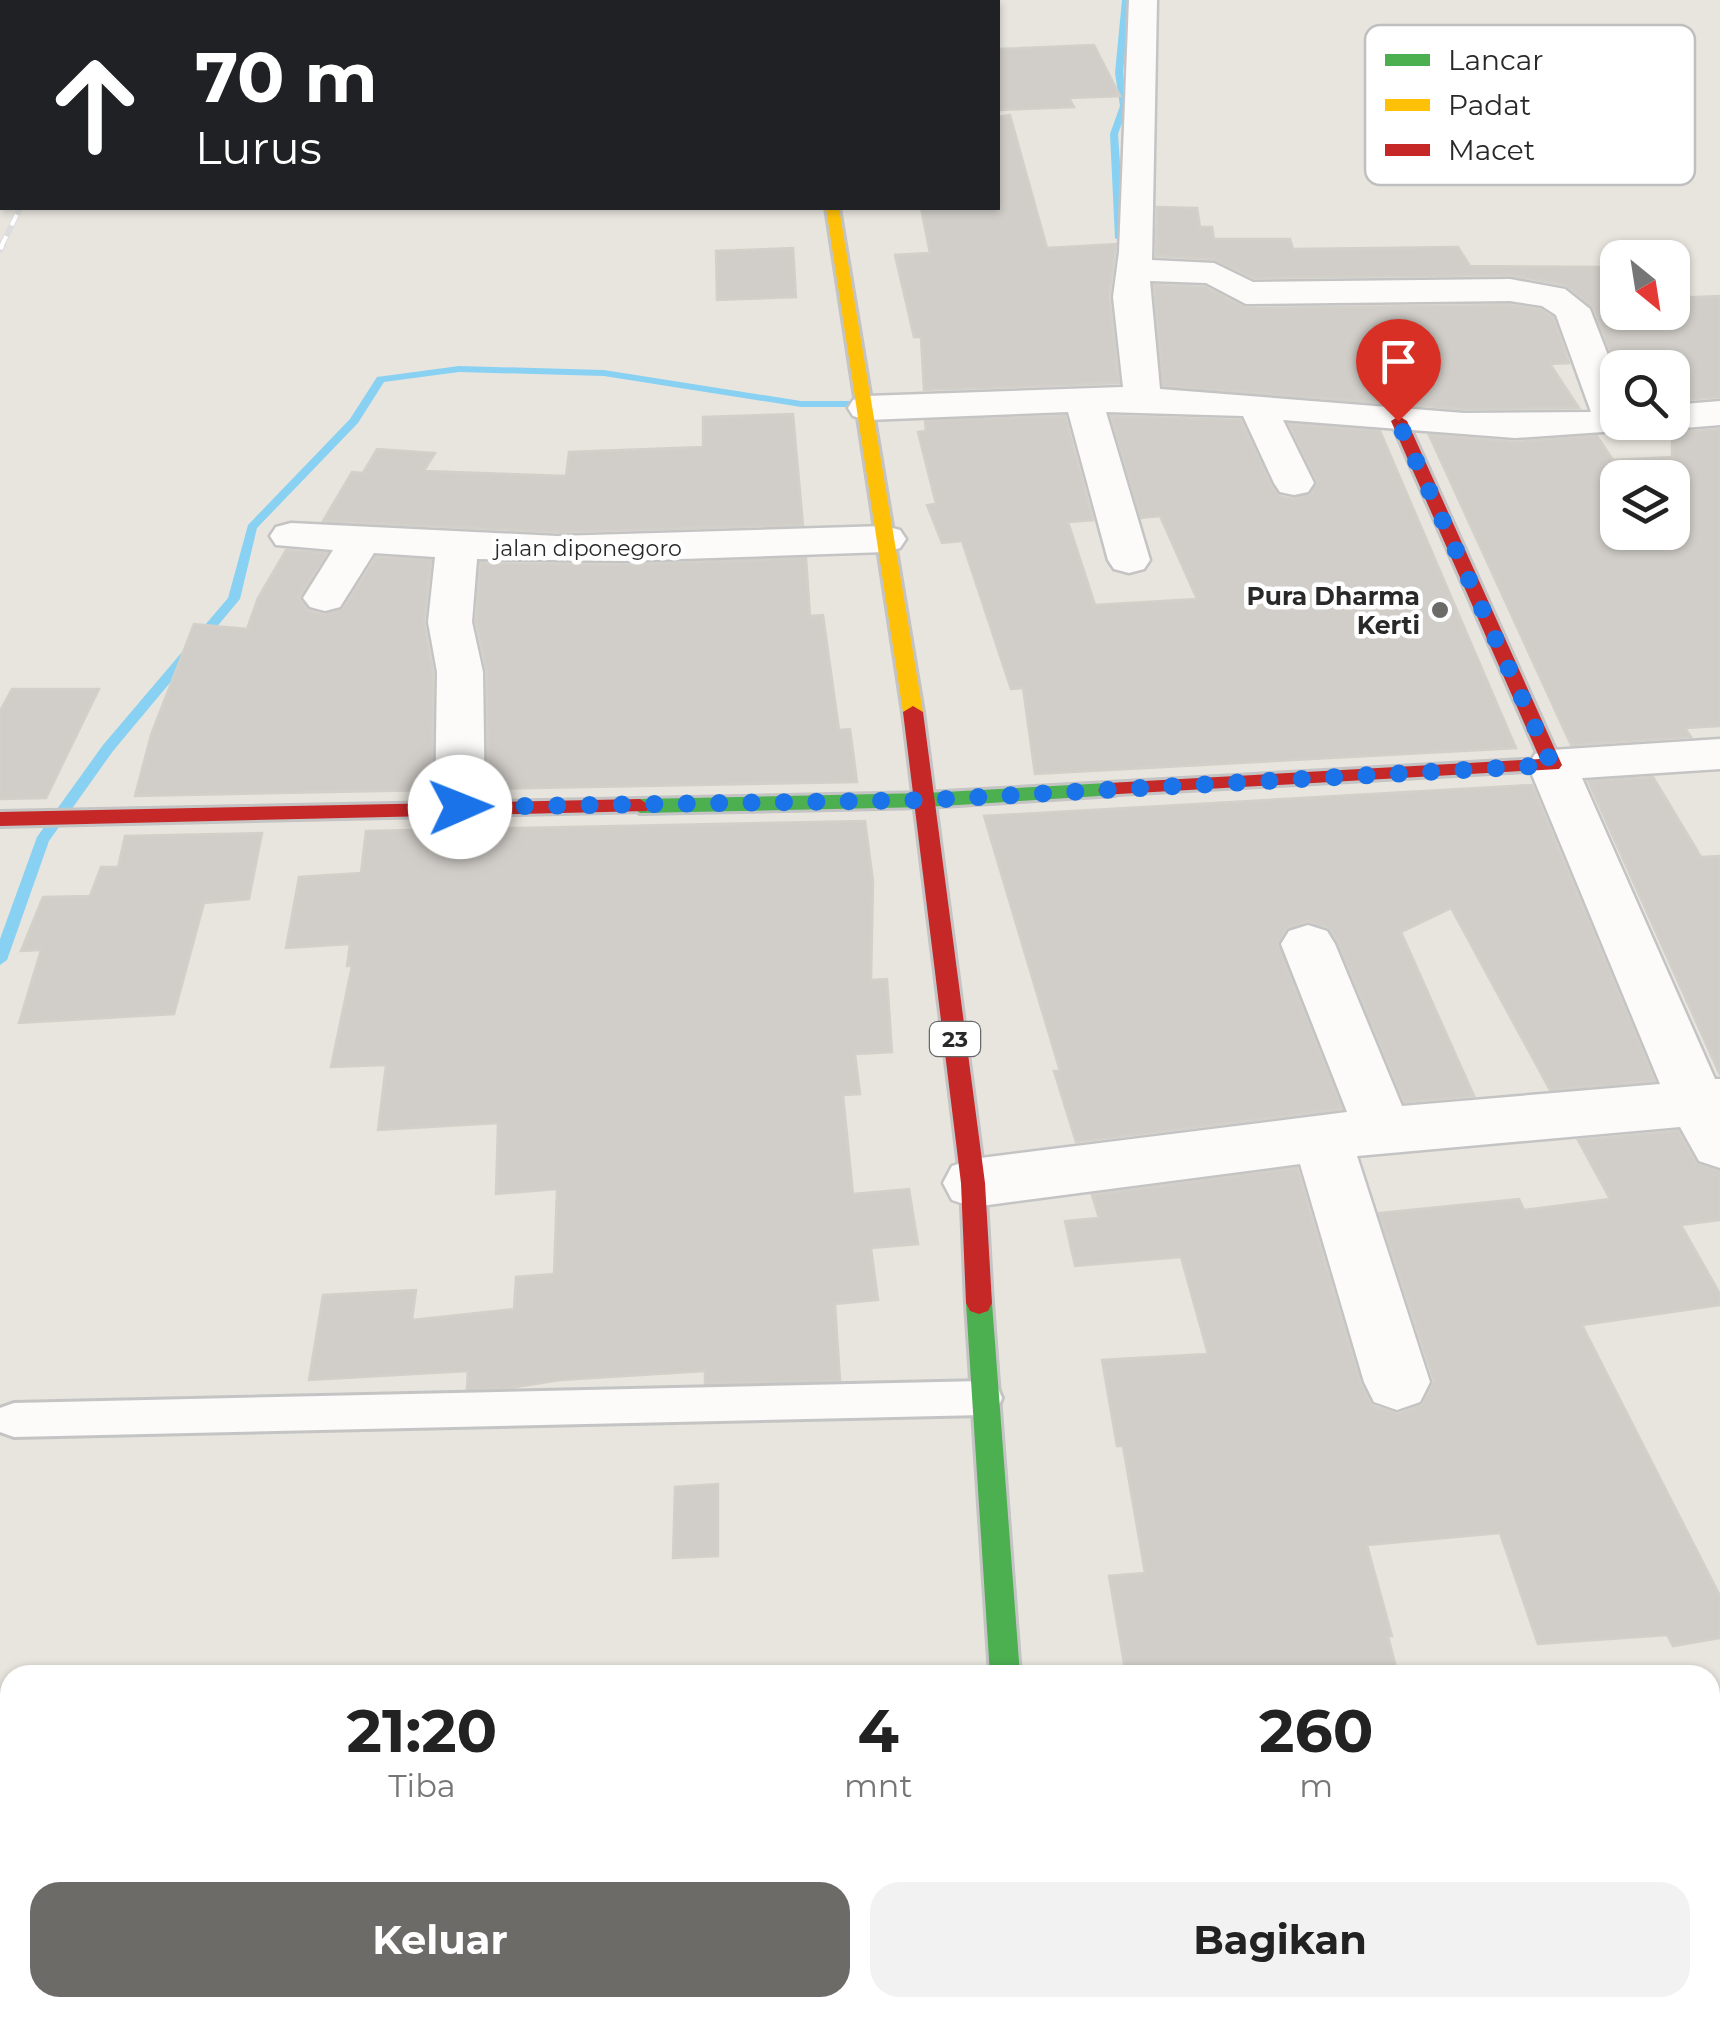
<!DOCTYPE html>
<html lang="id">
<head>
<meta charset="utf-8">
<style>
	body { margin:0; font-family:Montserrat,sans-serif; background:#f2f2f2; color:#222; height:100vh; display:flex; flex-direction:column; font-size:38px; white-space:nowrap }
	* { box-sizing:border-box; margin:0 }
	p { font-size:32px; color:#767676 }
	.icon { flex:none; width:55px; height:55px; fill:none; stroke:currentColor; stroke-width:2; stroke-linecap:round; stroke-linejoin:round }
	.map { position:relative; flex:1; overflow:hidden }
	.side { position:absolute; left:0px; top:1665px; width:1720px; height:352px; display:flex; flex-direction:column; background:#fff; border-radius:30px 30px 0 0; box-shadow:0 2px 8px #0004 }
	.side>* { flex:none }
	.top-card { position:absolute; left:0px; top:0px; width:1000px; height:210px; box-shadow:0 2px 8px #0004; background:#202124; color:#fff; overflow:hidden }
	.needle { width:65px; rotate:150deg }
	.tools { position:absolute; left:1600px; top:240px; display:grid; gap:20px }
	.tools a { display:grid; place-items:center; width:90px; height:90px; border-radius:20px; background:#fff; box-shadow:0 2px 8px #0004; font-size:50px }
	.pin { position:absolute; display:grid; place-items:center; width:85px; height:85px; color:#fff; margin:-102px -42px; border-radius:50% 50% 50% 0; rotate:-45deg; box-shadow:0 0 10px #0007 }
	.pin .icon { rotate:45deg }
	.me { position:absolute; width:110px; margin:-55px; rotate:89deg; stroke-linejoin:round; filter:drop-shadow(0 0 8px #0008) }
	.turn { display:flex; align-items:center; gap:35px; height:210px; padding:0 30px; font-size:45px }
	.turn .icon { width:130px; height:130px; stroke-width:2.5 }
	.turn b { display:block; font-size:70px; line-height:85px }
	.eta { display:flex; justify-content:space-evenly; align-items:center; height:170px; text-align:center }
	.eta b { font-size:60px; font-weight:700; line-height:70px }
	.action { display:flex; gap:20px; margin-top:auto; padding:20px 30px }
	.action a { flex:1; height:115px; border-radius:30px; background:#6c6b68; color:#fff; font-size:40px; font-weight:700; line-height:115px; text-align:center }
	.action a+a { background:#f2f2f2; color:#222 }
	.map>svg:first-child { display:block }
</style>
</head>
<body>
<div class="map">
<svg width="1720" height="2017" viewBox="0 0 1720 2017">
	<rect width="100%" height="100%" fill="#e8e5de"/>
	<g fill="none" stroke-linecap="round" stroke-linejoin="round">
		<g fill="#89d1f2" fill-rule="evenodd">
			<path d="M1122,0H1130L1123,73L1128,106L1118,134L1125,238L1120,241L1115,238L1110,134L1120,106L1115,73Z"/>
			<path d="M459,366L604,370L801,401H867L872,404L867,407H801L604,376L459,372L384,382L358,423L257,528L240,599L113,751L49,841L7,960L0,965V939L37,837L103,745L228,598L248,525L350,419L377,377Z"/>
		</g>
	</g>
	<g fill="#d1cec9" stroke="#d3d0ca" stroke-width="2.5" fill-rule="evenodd">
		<path d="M1094,45L1120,96L1069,98L1074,107L998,110V49Z"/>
		<path d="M1010,115L1047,248L1116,244L1109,297L1119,383L924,390L921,337H914L895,255L930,253L921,208H998V117Z"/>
		<path d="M1157,207L1197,208L1200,227H1212L1214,239H1290L1293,249L1458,247L1470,266L1608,267L1618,285V312H1672V298L1720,296V397L1672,401V355L1614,360L1594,308L1566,285L1510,275L1254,278L1214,259L1156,256Z"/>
		<path d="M793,248L796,297L717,300L716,251Z"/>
		<path d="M1154,285L1205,287L1246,308L1510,305L1541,310L1553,317L1569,363L1550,364L1579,408L1464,409L1163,386Z"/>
		<path d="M793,414L803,525L557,532L323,521L352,472L363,473L377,449L435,453L424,471L566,476L569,452L703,447V417Z"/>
		<path d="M1065,416L1093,520L1068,522L1095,605L1197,599L1160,516L1141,518L1111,416L1241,420L1271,485L1279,496L1293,499L1311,494L1317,481L1289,424L1380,431L1516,748L1035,774L1023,688L1011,689L962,541L942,543L927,505L936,504L918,432L926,431L925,421Z"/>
		<path d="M1720,429V726L1685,728L1691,737L1571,745L1429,435L1515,442L1597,436L1613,460L1672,457V433ZM1618,478H1672V532H1618Z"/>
		<path d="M286,550L327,553L299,598L309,611L324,615L343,609L376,557L431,560L424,622L433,672L432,790L135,796L151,735L194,624L247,629L258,598Z"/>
		<path d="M806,558L810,616L823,615L839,730L850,729L857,782L488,789L487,672L476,622L480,563L623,565Z"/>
		<path d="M12,689H99L46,798L0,799V711Z"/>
		<path d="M1653,777L1701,857L1720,856V1075L1588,781Z"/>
		<path d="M1532,785L1655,1081L1550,1090L1451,908L1401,932L1474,1096L1404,1102L1338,942L1328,927L1307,921L1286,929L1278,945L1342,1109L1076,1142L1054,1071H1060L984,816Z"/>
		<path d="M865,821L873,881L871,980L887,979L892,1052L855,1054L860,1094L843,1095L853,1194L909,1189L918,1244L871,1248L878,1300L835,1304L840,1380L705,1384V1371L560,1380L510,1388L467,1389L468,1371L309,1380L323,1295L416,1290L412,1320L514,1309L516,1277L554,1274L557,1189L496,1194L498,1123L378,1130L386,1065L331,1067L352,966H347L350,944L286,948L299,877L361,873L366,831Z"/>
		<path d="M262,833L249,899L204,903L174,1014L19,1023L41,950L21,951L43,897L90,896L101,867H118L125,836Z"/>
		<path d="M1678,1131L1696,1163L1720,1171V1220L1681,1225L1720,1294V1305L1582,1325L1720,1596V1638L1673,1646L1667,1635L1538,1644L1500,1533L1367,1545L1392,1636H1388L1398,1675H1126L1109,1576L1145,1573L1123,1446H1117L1102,1360L1208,1354L1181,1257L1075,1266L1065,1221L1099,1218L1092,1195L1297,1168L1361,1384L1373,1406L1398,1414L1423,1404L1434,1381L1379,1213L1519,1199L1524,1210L1610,1199L1578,1140Z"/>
		<path d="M718,1484V1556L673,1558L675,1487Z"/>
	</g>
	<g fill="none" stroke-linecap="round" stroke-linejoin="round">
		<g stroke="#c5c4c4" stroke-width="6">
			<path id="lane" d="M983,1381L997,1386L1002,1398L997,1410L983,1415L14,1437L0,1432V1408L14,1403Z"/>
		</g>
		<g stroke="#c5c4c4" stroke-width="5">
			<g id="street">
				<path d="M1129,0H1157L1152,260L1214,263L1253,282L1510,279L1565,289L1590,309L1618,381V422H1637L1632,430L1515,438L1283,420L1314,483L1308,492L1294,495L1280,492L1274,483L1243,416L1106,412L1150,560L1144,569L1129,573L1114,569L1108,560L1068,412L867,420L853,416L848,408L853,400L867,396L1123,387L1113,297L1119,252ZM1150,281L1206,283L1246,304L1510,301L1542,306L1556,315L1591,412L1464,413L1160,389Z"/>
				<path d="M1720,401V425L1672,429L1656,422H1672V405Z"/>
				<path d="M291,523L557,536L885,526L900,530L906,539L900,548L885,552L623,561L477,559L472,622L483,672L485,807L477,818L460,823L443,818L435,807L437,672L428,622L435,557L374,553L340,607L325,611L310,607L303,598L333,550L276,545L270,536L276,527Z"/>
				<path d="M1720,739V769L1582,778L1715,1079H1720V1168L1699,1161L1680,1127L1357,1156L1430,1382L1420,1402L1397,1410L1374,1402L1364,1382L1300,1164L973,1207L952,1200L943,1183L952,1166L973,1159L1347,1112L1281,944L1289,931L1308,925L1327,931L1335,944L1402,1106L1660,1084L1528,765L1535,754L1552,750Z"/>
			</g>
		</g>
		<g stroke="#c5c4c4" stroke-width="6">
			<g id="fast">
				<path d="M1108,783L1118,790L1115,795L926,807L640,813L630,806L640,799L926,793Z"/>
				<path d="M979,1292L988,1295L992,1303L1020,1675H990L966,1303L970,1295Z"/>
			</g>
		</g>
		<g stroke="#c5c4c4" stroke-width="6">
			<g id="slow">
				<path d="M789,0H801V2H790Z"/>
				<path d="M826,208H839L923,712L913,718L903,712Z"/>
				<path d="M1015,2008H1049L1050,2017H1016Z"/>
			</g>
		</g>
		<g stroke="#c5c4c4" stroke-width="6">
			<g id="jam">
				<path d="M1399,416L1407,421L1562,765L1559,769L1101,795L1098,790L1108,783L1540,759L1391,421Z"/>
				<path d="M913,706L923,712L985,1183L992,1303L988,1311L979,1314L970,1311L966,1303L961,1183L903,712Z"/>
				<path d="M640,799L650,806L647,811L0,826V812Z"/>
			</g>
		</g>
		<use href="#lane" fill="#fcfbfa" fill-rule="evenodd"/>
		<use href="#street" fill="#fcfbfa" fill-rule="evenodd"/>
		<use href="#fast" fill="#4caf50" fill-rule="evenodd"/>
		<use href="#slow" fill="#ffc107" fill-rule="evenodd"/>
		<use href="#jam" fill="#c62828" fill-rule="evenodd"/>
		<g stroke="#dddcde" stroke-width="6">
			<path id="rail-far1" d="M1,247L20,208"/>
		</g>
		<g stroke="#dddcde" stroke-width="8">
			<path id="rail" d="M0,249L2,245"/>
		</g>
		<use href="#rail-far1" stroke="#fff" stroke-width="4" stroke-dasharray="12" stroke-linecap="butt"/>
		<use href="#rail" stroke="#fff" stroke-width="5" stroke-dasharray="15" stroke-linecap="butt"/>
	</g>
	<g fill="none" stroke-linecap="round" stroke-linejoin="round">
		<path stroke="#1a73e8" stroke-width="18" stroke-dasharray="0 32.4" d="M460,807L926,800L1552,765L1398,421"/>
	</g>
	<circle fill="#6c6b68" stroke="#fff" stroke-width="4" cx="1440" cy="610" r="10"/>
	<g text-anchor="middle" stroke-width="9" stroke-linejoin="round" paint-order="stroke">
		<g font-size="22" fill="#292929" stroke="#fff">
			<text x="588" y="556">jalan diponegoro</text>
		</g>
		<rect fill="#fff" stroke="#696969" stroke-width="2.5" x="930" y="1022" width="50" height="34" rx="8"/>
		<g font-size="22" font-weight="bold" fill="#292929">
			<text x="955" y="1047">23</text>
		</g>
		<g font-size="25" font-weight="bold" fill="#292929" stroke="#fff" text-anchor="end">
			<text x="1420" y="605">Pura Dharma<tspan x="1420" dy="29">Kerti</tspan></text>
		</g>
	</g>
	<rect x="1365" y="25" width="330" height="160" rx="15" fill="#fff" stroke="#bfbfbf" stroke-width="2.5"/>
	<rect x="1385" y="54" width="45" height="12" fill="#4caf50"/>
	<rect x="1385" y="99" width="45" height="12" fill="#ffc107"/>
	<rect x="1385" y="144" width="45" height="12" fill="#c62828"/>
	<g font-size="28" fill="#292929">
		<text x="1448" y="70">Lancar</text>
		<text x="1448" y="115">Padat</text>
		<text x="1448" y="160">Macet</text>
	</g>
</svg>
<div class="tools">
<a><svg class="needle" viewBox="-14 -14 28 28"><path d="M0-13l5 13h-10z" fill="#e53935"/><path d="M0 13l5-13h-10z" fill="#767676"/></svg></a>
<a><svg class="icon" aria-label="search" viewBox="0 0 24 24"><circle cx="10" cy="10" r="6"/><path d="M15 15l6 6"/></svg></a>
<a><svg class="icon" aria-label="layers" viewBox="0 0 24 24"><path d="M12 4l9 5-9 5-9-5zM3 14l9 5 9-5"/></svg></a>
</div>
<div class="pin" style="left:1398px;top:421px;background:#d93025"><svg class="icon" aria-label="arrive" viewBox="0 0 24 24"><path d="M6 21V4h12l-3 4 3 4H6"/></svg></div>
<svg class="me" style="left:460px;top:807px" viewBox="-20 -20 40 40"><circle r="19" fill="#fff"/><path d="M0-13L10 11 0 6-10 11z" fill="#1a73e8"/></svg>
<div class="top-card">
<div class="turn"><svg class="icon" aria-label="ahead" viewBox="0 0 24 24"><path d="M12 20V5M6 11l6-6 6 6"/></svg><div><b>70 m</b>Lurus</div></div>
</div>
<section class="side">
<div class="eta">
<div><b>21:20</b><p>Tiba</p></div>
<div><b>4</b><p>mnt</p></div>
<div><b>260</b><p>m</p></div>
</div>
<div class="action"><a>Keluar</a><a>Bagikan</a></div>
</section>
</div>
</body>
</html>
